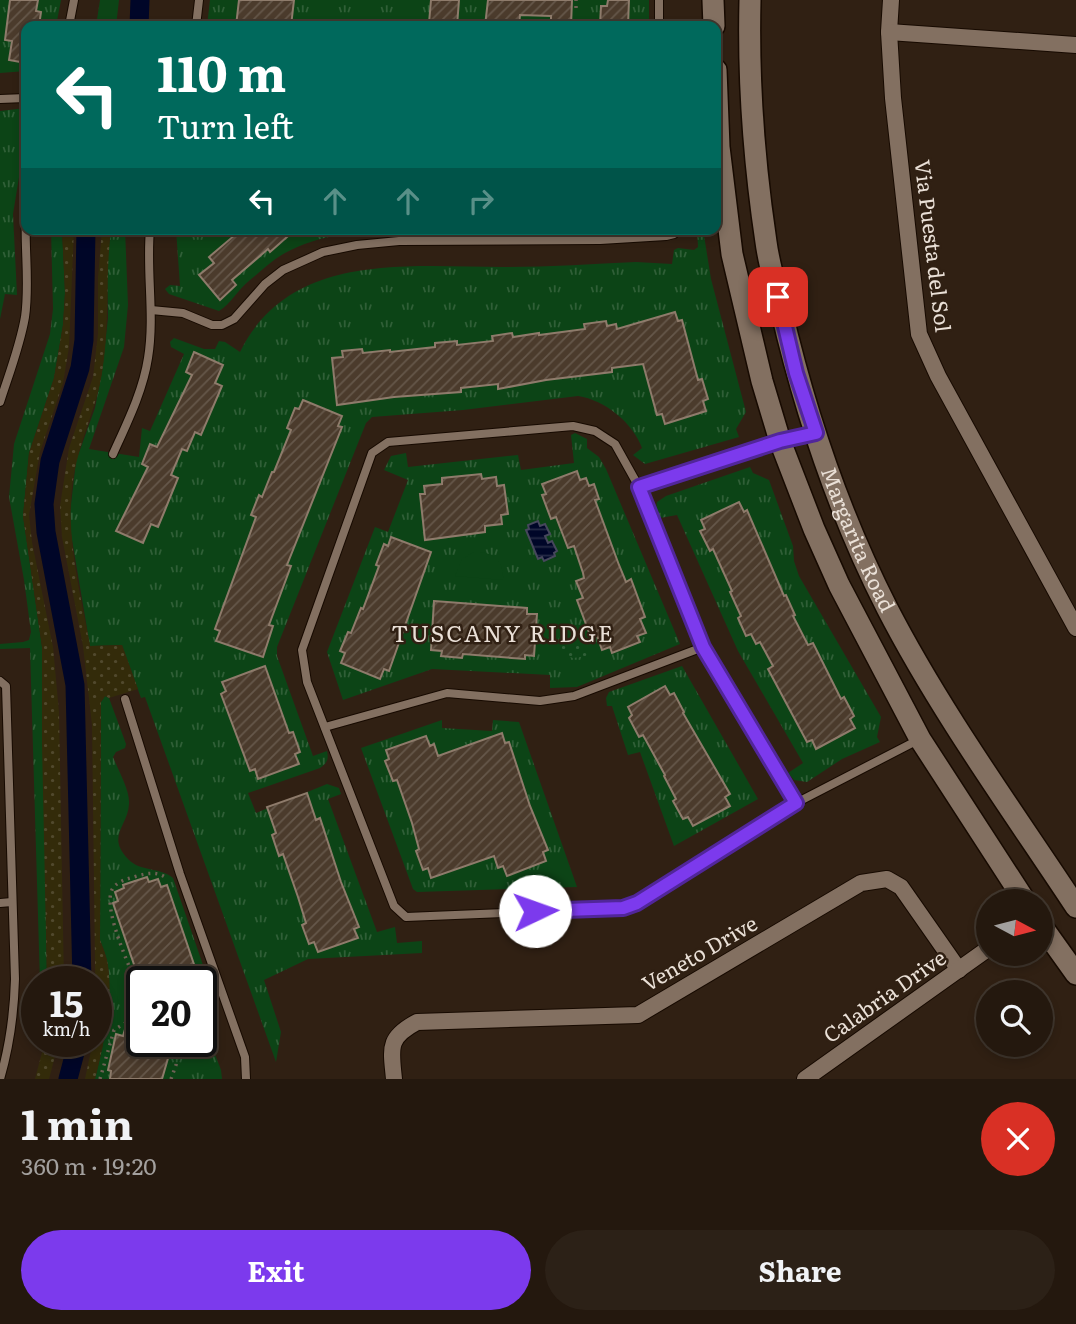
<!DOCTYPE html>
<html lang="en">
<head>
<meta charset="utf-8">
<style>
	body { margin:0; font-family:Literata,serif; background:#2c2117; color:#f1f3f6; height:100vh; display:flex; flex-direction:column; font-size:26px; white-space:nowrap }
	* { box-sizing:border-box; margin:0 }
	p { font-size:23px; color:#a3a09e }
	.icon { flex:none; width:38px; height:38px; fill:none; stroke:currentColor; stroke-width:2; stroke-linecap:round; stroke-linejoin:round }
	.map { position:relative; height:1079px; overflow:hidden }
	.details { display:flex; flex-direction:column; background:#24180e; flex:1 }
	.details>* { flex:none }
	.banner { position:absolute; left:21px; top:21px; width:700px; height:214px; border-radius:14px; box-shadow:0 4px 10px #0003,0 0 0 2px #41372e; background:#00695c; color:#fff; overflow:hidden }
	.needle { width:46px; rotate:97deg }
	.buttons { position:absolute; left:976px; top:889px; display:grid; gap:14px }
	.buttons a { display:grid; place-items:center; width:77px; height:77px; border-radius:50%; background:#24180e; box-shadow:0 4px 10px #0003,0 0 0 2px #41372e; font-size:35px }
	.speed { position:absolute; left:21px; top:966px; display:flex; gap:14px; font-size:35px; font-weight:700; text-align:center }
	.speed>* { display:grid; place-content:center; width:91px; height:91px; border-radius:50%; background:#24180e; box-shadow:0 4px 10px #0003,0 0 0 2px #41372e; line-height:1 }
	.speed small { font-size:18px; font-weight:400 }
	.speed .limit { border:4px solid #111; border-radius:10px; background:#fff; color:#111 }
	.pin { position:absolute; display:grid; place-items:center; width:60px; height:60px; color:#fff; margin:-30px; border-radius:14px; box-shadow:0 4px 10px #0006 }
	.me { position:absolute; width:77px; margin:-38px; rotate:87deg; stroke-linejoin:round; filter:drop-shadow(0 0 5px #0008) }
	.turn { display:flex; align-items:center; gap:24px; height:147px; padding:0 21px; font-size:32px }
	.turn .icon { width:91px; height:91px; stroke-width:2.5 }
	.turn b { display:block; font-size:49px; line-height:60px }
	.lanes { display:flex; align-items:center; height:66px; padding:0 21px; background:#0003; justify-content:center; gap:35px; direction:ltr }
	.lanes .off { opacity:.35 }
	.round { display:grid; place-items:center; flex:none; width:74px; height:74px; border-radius:37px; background:#2c2117 }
	.headline { display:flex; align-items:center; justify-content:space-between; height:119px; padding:0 21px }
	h1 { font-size:42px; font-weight:700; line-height:52px }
	.primary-button { display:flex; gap:14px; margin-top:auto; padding:14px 21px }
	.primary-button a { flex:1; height:80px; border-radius:42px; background:#7c3aed; color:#fff; font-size:28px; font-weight:700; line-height:80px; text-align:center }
	.primary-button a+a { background:#2c2117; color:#f1f3f6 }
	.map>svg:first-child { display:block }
</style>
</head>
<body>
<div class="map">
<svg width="1076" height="1079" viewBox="0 0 1076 1079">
	<defs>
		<pattern id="grass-tufts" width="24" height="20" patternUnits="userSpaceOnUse" patternTransform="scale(1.75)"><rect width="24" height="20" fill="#0c4416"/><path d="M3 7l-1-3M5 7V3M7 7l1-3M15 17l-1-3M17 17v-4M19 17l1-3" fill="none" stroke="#305f37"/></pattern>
		<pattern id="wetland-marsh" width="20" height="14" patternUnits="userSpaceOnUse" patternTransform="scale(1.75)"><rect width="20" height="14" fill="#0c4416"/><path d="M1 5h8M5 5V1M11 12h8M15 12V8" fill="none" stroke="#305f37"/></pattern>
		<pattern id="sand-dots" width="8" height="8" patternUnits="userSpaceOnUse" patternTransform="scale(1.75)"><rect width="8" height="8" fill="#332b0a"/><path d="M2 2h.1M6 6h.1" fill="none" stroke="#51492d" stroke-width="1.8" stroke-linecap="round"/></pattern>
		<pattern id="park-dots" width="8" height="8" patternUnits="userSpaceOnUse" patternTransform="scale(1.75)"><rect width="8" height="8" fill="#0c4416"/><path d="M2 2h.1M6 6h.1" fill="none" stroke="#305f37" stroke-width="1.8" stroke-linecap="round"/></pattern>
		<pattern id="water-rules" width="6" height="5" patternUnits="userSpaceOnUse" patternTransform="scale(1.75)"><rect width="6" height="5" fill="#000628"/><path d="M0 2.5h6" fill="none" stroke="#252a46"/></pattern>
		<pattern id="building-hatch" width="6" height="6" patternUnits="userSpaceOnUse" patternTransform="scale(1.75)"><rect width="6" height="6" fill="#4b3b2c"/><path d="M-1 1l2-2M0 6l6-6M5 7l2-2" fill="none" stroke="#65574a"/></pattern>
	</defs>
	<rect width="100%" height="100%" fill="#302013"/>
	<g fill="url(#grass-tufts)">
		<path d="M0,0H61L56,26H26V71L0,73Z"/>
		<path d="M100,0H119L116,26H96Z"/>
		<path d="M210,0H649V26H207Z"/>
		<path d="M26,108V134L13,214L17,295L5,294L0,319V111Z"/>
		<path d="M51,229H62L65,293L63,325L54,378L29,453L23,516L42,647L47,982H40L30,648L0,649V644L23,642L29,640L31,632L24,580L9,497L14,444L50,334L53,309Z"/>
		<path d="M111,229H125L128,305L124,347L89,449L139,457L142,428L150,431L184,354L171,347L170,342L174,338L204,349H215L219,341L225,342L240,352C290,251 408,267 503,267C547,267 592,264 636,262L672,264L674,250L678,248L694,250L698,247L697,229H703L711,279L746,412L736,429L739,437L645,464L633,455L642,448C633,423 605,400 578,396L463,410L372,417L366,423L277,647V656L313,756L327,751C329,760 327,763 320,768L248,793L256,813L327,784L339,788L341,794L328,799L377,932L395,927L397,943L422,941V953L308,959L264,980L281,1032L276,1062L145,697L141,698L122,645L90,646L69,522L76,461L95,408L102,372L108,318L107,264Z"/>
		<path d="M176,229H396C359,232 319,234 285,253C272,260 261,271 250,280C238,289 231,304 219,311L169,294L165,289L170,285L180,286Z"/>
		<path d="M575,433L587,439V448L599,457L606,469L680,644L577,687L550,688V675L432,669L343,700L327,652L375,527L388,532L408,480L384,470L391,456L406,453L408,467L518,455L521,470L574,463L571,435Z"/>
		<path d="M750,467L753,473L769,480L793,546L794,561L799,576L881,717L877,737L880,742L842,759L807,782L794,780L788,773L803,763L738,651L677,515L660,518L656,510L657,502L666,496Z"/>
		<path d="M682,666L758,799L674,846L640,752L628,755L612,706H607L606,698L609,692Z"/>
		<path d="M105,696L109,698L126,744L125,748L116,752L113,757C118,770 130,790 129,804C128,826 106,836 128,859C140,872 160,867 173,878L214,997V1001L201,1006V982H142V1041H201V1018L221,1070L222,1079H95C104,1043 113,1003 108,966C107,957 103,948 100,940L101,702Z"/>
		<path d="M442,720V728L492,731L493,720L519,722L577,887L417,892L413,889L361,748Z"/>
	</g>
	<path fill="url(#wetland-marsh)" d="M73,646L78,696L86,982H77L68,673L64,647Z"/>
	<g fill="url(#sand-dots)">
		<path d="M62,229H74L69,347L63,383L40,452L29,515L32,542L53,647L59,712L64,982H47L42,744V647L23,516L29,453L54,378L63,325L65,293Z"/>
		<path d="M102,229H111C105,277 110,325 102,373C97,404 84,431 77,460C61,522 79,585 90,646L122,645L138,689L109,698L105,696L101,702L100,940C103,948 107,957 108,966C113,1003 104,1043 95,1079H85L93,1041H96L92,725L83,646L62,537L60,506L69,448L93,377L98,334V278Z"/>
		<path d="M45,1041H59L49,1079H35Z"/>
	</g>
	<path fill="url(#park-dots)" d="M567,631L580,635L589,650L588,656L573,658L559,653V637Z"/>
	<path fill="#0c4416" d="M474,552C493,551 504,561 503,580L455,576L462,559Z"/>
	<path fill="url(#water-rules)" stroke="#46475c" stroke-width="2" d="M538,521L540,526L545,524L550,534L545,536L548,543L552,541L557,551L554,553L555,556L544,561L542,557L538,559L526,530L529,529L528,525Z"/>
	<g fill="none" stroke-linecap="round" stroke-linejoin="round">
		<g stroke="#000628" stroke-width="19">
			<path d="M139,26L140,0"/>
			<path d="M82,982L75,685L46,532L44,504L50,461L80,368L84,340L86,229"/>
			<path d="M68,1079L78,1041"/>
		</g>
	</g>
	<g fill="url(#building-hatch)" stroke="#8e7b6b" stroke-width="2">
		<path d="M10,0H38L36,11L41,12L39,26H26V63L9,60L12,41L5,40Z"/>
		<path d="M239,0H294L291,26H236Z"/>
		<path d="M431,0H459L457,26H436L437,24L429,23Z"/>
		<path d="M488,0H572L571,26H551V16L520,15L519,26H485Z"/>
		<path d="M608,0H629L628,26L600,25L601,6H607Z"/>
		<path d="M230,229H296L270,252L268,249L232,280L236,285L220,300L199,275L214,263L209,257L235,235Z"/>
		<path d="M675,312L678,321L682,320L698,380L702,379L708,399L703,401L706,411L665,424L662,414L657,415L643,364L612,368V372L546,380L498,389V384L461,388V392L394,397L337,405L332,358L343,357L342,351L362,349L363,353L390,350V352L435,347V343L457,341V345L493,341L492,336L512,333L513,337L539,333V335L585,329L584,324L606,321L607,326L616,324L617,329Z"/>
		<path d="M194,352L223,365L215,383L222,386L201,435L195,432L187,451L182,449L171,475L178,478L165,510L158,527L151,524L143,543L116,531L148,467L142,464L150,444L157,447L192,375L186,372Z"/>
		<path d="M303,400L342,416L338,426L342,427L287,565L291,566L269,625L273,626L263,657L216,641L220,631L215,629L256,517L251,515L259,495L262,497L272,472H274L291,430L287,428L295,408L299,409Z"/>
		<path d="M577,471L580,480L586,478L589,486L594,484L599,499L595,500L619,565L626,582L631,579L645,617L640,619L646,633L637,636L640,642L612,653L610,647L602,650L596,633L590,635L577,600L583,598L576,581L584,578L583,573L574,546L568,548L556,517L551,519L542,495L546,494L542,484Z"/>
		<path d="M481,474L482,479L496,477L497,486L504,485L508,514L501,515L502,524L485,526V532L425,540L420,494H425L424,486L442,484V478Z"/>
		<path d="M739,502L744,512L747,510L784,596L786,595L795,615L793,616L808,645L813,643L841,699L844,697L854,716L850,719L855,728L816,749L812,740L807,742L768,669L773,666L760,642L756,644L751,634L746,636L738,618L741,616L730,592L732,591L713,549L710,551L700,531L705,529L701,520Z"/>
		<path d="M391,537L431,552L389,671L384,669L380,679L341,663L345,653L340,651L348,632L351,633L361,608L363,609L379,566L376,565L384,544L388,546Z"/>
		<path d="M434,601L527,608V614H537L534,656L525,655V659L463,654L462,658L441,656L442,651L431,650Z"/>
		<path d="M265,666L289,733L293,732L300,752L295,754L299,764L258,779L255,769L250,771L221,694L226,691L222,682Z"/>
		<path d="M665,686L670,695L674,693L684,712L683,713L730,794L725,797L730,806L693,826L688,817L683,819L673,801L676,799L664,776L665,775L643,735L639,737L629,718L632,715L628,707Z"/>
		<path d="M502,733L505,743L509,742L530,806L548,850L543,852L546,861L507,876L503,866L498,868L494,856L431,878L428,868L423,870L416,851L419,849L412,823L397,780L393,781L385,761L389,759L386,750L426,736L430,746L434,744L438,756Z"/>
		<path d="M307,793L316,820L320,818L341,882L359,927L354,929L358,938L318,952L314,942L309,944L302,925L306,923L298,897L283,854L279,856L272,835L276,833L267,807Z"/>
		<path d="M147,877L149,882L158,879L161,887L167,885L200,982H140L113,903L118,901L115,892L124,888L123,885Z"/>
		<path d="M126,1026L142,1029V1041H165L164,1046L171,1048L162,1079H110L111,1071L108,1070L116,1034L123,1036Z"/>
	</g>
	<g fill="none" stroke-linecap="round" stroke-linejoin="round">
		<g stroke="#170a01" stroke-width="10">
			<g id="lane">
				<path d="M659,0V26"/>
				<path d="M69,26L74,0"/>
				<path d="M196,26L199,0"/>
				<path d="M0,99L26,98"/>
				<path d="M151,310L183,313L212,325H222L234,319L265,284L283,270L323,252L357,245L399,241L600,240L666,236L674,234V229"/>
				<path d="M0,402C9,374 20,346 25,317C30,283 24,248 26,213"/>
				<path d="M113,454C127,423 143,391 148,358C155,315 146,272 150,229"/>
				<path d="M639,487L780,441L813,433"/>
				<path d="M0,681L6,686L15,979C14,1014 10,1045 0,1079"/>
				<path d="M125,699L180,874L245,1057L246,1079"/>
				<path d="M325,727L447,693L540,701L574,696L703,647"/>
				<path d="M796,803L703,647L639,487L615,444L595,431L573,426L388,442L372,453L302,650L307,682L394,906L406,917L623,908L637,903L796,803L920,739"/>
				<path d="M0,903L12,902"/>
			</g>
		</g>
		<g stroke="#170a01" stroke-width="18">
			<g id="street">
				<path d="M891,0L889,32L893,98L919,334L938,376L1076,628"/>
				<path d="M889,32L1076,45"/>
				<path d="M394,1079C391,1048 387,1038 417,1022L638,1015L861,883L887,879L901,887L959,970"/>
				<path d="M805,1079L989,948"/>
			</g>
		</g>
		<g stroke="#170a01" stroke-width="24">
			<g id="secondary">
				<path d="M713,0L714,26"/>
				<path id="s1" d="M750,0C748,81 754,162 766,242C769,265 776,287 781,309C805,412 839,514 887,608C940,711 1012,810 1076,907"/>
				<path d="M716,70L719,147L732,254L762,381L780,441L814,529L839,585L920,739L1025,901"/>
				<path d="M1041,925L1076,974"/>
			</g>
		</g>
		<g stroke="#6f6155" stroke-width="3.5" stroke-dasharray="2 5" stroke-linecap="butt">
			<path d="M576,8V0"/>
			<path d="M142,997C134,976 100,907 113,888C119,880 128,879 137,876C148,873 158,871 168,879"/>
			<path d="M201,1002L205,991L203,981"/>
			<path d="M100,1079L114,1030L127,1022L142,1019"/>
			<path d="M171,1079L176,1065L179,1041"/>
		</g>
		<use href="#lane" stroke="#837061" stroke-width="8"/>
		<use href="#street" stroke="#837061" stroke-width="16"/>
		<use href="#secondary" stroke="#837061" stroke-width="21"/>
	</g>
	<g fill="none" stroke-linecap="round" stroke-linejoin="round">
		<g stroke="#51269a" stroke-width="18">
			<path id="route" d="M535,911L623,908L637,903L796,803L703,647L639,487L780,441L816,433L796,373L778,297"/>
		</g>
		<use href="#route" stroke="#7c3aed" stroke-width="12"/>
	</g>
	<g text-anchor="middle" stroke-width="5" stroke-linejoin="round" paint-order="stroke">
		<g font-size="21" fill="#eae0d7" stroke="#302013">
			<text transform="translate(932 246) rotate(83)" y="7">Via Puesta del Sol</text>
			<text dy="7" stroke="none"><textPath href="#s1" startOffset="555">Margarita Road</textPath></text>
			<text transform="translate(700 954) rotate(-30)" y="7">Veneto Drive</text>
			<text transform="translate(885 997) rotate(-35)" y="7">Calabria Drive</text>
		</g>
		<g font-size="23" letter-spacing="2" fill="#eae0d7" stroke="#302013">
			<text x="503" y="642">TUSCANY RIDGE</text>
		</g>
	</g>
</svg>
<div class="buttons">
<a><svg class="needle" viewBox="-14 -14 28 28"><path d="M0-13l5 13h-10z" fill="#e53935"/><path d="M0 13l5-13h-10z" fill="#a3a09e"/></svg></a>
<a><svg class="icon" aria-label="search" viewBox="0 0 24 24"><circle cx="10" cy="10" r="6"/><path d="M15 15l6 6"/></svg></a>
</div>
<div class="speed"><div>15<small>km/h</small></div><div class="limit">20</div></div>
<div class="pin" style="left:778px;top:297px;background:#d93025"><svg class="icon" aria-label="arrive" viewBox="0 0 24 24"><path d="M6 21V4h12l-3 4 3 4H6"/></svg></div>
<svg class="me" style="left:535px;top:911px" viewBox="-20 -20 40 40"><circle r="19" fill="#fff"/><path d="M0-13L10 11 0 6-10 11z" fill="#7c3aed"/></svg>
<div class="banner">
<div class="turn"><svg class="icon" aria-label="left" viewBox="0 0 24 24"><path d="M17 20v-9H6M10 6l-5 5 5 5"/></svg><div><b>110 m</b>Turn left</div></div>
<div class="lanes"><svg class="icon" aria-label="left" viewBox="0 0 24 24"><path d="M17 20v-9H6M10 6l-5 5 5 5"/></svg><svg class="icon off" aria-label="ahead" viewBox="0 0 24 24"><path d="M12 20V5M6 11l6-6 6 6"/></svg><svg class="icon off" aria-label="ahead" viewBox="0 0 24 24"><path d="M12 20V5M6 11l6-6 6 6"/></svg><svg class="icon off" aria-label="right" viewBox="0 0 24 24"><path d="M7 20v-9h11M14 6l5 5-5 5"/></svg></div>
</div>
</div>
<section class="details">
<div class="headline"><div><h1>1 min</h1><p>360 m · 19:20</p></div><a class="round" style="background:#d93025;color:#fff"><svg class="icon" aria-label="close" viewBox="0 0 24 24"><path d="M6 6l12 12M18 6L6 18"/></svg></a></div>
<div class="primary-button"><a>Exit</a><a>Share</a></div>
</section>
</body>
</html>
